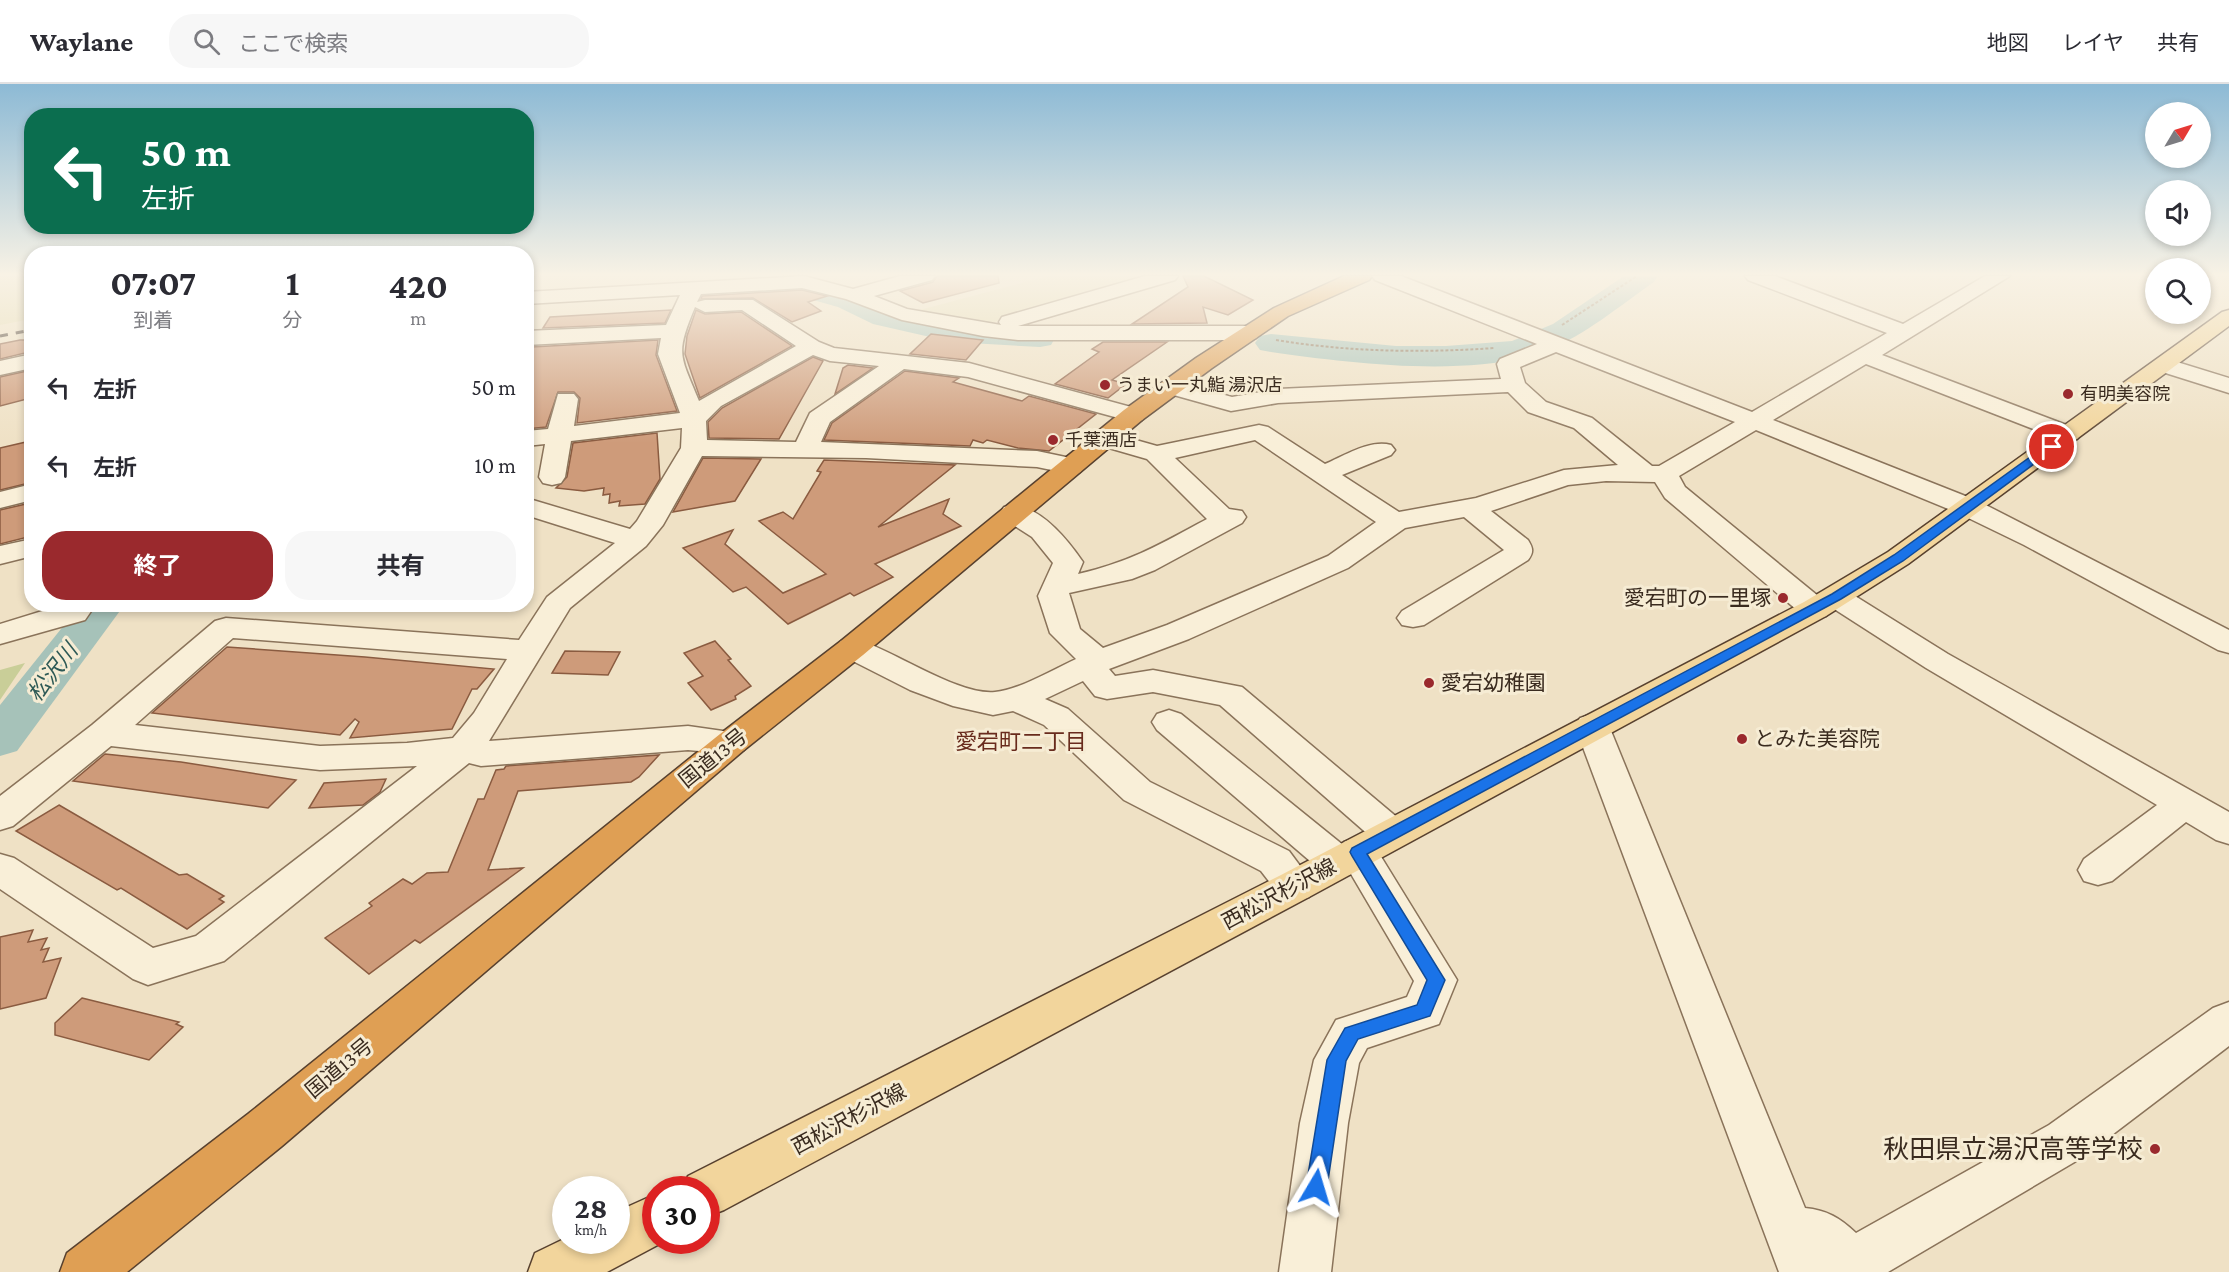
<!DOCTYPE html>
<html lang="ja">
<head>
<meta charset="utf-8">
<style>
	body { margin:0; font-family:"Crimson Pro","Noto Sans JP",serif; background:#f7f7f7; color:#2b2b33; height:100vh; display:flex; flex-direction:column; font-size:22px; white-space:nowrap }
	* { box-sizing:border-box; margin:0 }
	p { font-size:20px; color:#7c7c81 }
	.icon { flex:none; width:33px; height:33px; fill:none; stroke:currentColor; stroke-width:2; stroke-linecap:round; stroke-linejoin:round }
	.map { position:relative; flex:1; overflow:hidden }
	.drawer { position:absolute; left:24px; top:162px; width:510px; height:366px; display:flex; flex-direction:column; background:#fff; border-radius:24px; box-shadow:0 3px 9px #0003 }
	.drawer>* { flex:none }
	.banner { position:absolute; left:24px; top:24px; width:510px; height:126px; border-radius:24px; box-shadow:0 3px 9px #0003; background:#0b6e4f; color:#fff; overflow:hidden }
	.needle { width:39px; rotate:52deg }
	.fabs { position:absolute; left:2145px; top:18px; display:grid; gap:12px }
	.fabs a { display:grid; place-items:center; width:66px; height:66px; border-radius:50%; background:#fff; box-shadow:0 3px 9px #0003; font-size:30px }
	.speed { position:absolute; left:552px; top:1092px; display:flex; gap:12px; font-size:30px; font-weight:700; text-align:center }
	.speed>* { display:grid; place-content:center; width:78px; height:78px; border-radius:50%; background:#fff; box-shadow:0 3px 9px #0003; line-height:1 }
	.speed small { font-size:15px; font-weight:400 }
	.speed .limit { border:9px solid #d22; background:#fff; color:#111 }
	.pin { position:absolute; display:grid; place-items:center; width:51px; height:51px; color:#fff; margin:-26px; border:3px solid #fff; border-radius:50%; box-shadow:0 2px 6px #0007 }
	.me { position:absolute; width:66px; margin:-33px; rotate:7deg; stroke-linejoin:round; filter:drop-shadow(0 0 4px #0008) }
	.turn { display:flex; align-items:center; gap:21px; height:126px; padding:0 18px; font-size:27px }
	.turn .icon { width:78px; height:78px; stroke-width:2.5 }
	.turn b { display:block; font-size:42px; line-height:51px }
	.eta { display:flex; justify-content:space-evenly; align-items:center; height:102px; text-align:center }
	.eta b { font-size:36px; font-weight:700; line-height:42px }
	.cta { display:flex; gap:12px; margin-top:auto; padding:12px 18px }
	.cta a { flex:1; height:69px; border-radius:24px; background:#9a292d; color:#fff; font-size:24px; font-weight:700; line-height:69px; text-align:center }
	.cta a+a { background:#f7f7f7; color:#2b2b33 }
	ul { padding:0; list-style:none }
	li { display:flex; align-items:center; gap:18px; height:78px; padding:0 18px }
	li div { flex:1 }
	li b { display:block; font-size:22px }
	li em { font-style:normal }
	header { display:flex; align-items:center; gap:36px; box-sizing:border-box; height:84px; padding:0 30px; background:#fff; border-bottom:2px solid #e1e1e2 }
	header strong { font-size:28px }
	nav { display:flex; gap:33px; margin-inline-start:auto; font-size:21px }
	.search { width:420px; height:54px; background:#f7f7f7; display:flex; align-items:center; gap:15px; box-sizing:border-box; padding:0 21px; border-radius:24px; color:#7c7c81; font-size:22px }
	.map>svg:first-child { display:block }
</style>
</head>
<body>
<header>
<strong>Waylane</strong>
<div class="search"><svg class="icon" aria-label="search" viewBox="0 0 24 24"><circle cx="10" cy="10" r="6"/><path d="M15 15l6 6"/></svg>ここで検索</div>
<nav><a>地図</a><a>レイヤ</a><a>共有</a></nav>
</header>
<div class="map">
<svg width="2229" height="1188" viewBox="0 0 2229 1188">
	<rect width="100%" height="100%" fill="#efe1c5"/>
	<g fill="#e5dbb2">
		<path d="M0,192H31V235L0,241Z"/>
		<path d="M1048,192H1155L980,242L912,228Z"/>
	</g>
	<path fill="#c9ce98" d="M25,579L0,616V586Z"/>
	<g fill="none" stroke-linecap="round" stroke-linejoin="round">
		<g fill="#a6c2b9" fill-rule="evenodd">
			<path d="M1624,192H1658L1654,198C1619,222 1586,251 1547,266C1474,295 1348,279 1271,268L1260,266L1255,259L1260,252L1271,250L1396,262H1446L1512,257L1553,240Z"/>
			<path d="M755,194H801L858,211L893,227L952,240L1040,245L1051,247L1055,254L1051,261L1040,263L952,258L873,240L838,223L799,212L745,209L741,203L745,197Z"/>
			<path d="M81,520H125L17,667L0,672V621Z"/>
		</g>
	</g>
	<g fill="#ce9b7a" stroke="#8a5b40" stroke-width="1.5">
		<path d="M937,192H998L999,199L923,219L900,207L933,198Z"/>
		<path d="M1183,192H1204L1253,216L1228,231L1203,223L1207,239L1132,240L1188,203Z"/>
		<path d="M802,206L827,212L808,218L821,227L792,238L753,214L701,215L702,212Z"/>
		<path d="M671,226L665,239L543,244L550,233Z"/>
		<path d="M696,226L705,230L741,228L792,262L700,314L685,270L687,252Z"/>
		<path d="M931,250L983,256L966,276L910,270Z"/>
		<path d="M20,256H25V269L0,275V260Z"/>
		<path d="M658,256L656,271L677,327L577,339L580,314L574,308H558L546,343L526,345V306L532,263Z"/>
		<path d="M1103,258H1167L1112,296L1126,300L1108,314L1055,300L1099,268L1092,265Z"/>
		<path d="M813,273L823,277L779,355L709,354L708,338L722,324Z"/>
		<path d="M848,281L873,284L835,310L843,284Z"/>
		<path d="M27,287V315L0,322V293Z"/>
		<path d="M905,287L959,294L953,298L1022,317L1029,312L1096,330L1049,367L1018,364L987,356L983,359L973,356L970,362L824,356L832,339Z"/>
		<path d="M657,349L660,395L645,420L619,422L620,417L609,419L610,410L603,411L604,404L584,407L556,404L567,393L573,359Z"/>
		<path d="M26,358L27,397L25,400L0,406V364Z"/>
		<path d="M703,374L761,375L735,417L673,428Z"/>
		<path d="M824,376L955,381L878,443L949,415L943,430L961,442L875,480L893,493L854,512L850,509L788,540L746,503L733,508L683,464L733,446L725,460L783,509L826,490L759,437L783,428L793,435L821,388L817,387Z"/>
		<path d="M26,420L28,453L0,460V426Z"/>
		<path d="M715,557L731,575L728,576L751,602L735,612L736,615L711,626L688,599L703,592L684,569Z"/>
		<path d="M227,563L365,573L494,585L477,605H472L452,645L350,654L359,638L355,635L340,651L152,629Z"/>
		<path d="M565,567L620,568L608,591L552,589Z"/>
		<path d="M105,670L181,678L296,696L268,724L73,697Z"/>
		<path d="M659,671L639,693L631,698L518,707L488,786L523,784L420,859L415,856L369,890L325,854L372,822L369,819L403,795L412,800L427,789L448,788L478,715H484L496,686L504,685L506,682Z"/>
		<path d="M386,695L380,708L363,721L309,724L324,699Z"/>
		<path d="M59,721L179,791L187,790L224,812L219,815L224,818L187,845L121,804L117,806L16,747Z"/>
		<path d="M33,846L28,858L47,854L41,866L49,864L43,878L61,874L46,914L0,925V853Z"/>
		<path d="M82,914L179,938L176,940L183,943L149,976L55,951V939Z"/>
	</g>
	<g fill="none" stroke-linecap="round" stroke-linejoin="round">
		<g stroke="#8a735a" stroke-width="3">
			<g id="minor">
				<path d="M804,192L853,205L900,192H935L932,196L874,212L907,225L1001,241L999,238L1002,233L1145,192H1178L1175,196L1018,242H1248L1256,244L1259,249L1256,254L1248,256H1018L983,252L902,236L846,215L802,204L701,210L697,218L705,216H753L819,258L834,264L969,279L1142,326L1145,331L1142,336L1133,338L968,293L904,285L830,338L821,358L1037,367L1080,376L1084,382L1080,388L1071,390L1037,383L866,374L702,372L663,441L646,462L570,524L489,657L688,642L744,650L750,658L744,666L732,670L688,666L481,682L469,679L224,877L148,901L133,895L0,805V770L14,774L153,864L196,852L417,682L320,686L111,662L13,742L0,746V712L92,641L215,537L226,534L519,556L547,513L615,459L526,431V414L630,445L637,437L681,364L682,344L571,357L565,393L561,399L552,401L543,399L539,393L545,360L526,362V347L548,345L558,310H574L578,315L574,342L680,329L658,270L661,254L526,261V247L666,241L680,211L526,220V208ZM695,223L705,228L742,226L796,262L699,317C680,270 675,271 695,223ZM813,271L830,277L879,282L810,329L796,358L707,356L706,337L721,322ZM233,554L507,575L474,629L453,654L407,659L320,662L135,641Z"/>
				<path d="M1372,192H1401L1752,328L1887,249L1748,196L1745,192H1775L1903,240L1985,192H2010L1882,271L2077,345L2081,350L2077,355L2068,358L2059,355L1866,280L1773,336L1978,417L2229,546V569L2218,566L2024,461L1958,429L1756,346L1679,392L1685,403L1823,516L1821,513L1825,507L1836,504L1847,507L1948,570L2229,728V760L2216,756L2186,738L2112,797L2098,801L2084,797L2078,786L2084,775L2157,721L1926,584L1828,521L1830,525L1826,532L1815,534L1804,532L1665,414L1655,398L1606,397L1568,401L1491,427L1528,456C1533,464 1534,468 1528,476L1424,541L1413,543L1402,541L1397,534L1402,527L1504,466L1464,433L1405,444L1348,484L1189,555L1109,585L1115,592L1153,586L1242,603L1405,740L1411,750L1405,760L1392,764L1379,760L1220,621L1153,608L1107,615L1095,612L1083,597L1045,615L1068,625L1150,698L1289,767L1315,802L1309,813L1295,817L1281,813L1261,787L1124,716L1044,641L1013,627L993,631L953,622L910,606L841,571L836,564L841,557L852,554C891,564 957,612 995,608C1019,606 1054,585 1076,575L1050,549L1038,512L1053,479L1032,453L1004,435L1000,429L1004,423C1036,415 1067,455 1083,478L1078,490C1130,478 1161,460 1207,435L1147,375L1095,360L1091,355L1095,350L1104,347L1157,362L1259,341L1268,343L1325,380C1344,372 1370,355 1391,361L1395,366L1391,371L1342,391L1399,428L1476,414L1564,386L1618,381L1574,344L1528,328L1508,308L1278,319L1231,327L1163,308L1159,303L1163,298L1171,296L1232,313L1278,305L1501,295L1497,280L1500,275L1537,260L1375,196ZM1556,268L1735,338L1659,382H1652L1592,334L1546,318L1525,299L1520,283ZM1255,356L1376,438L1328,472L1167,541L1103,564L1080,545L1069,509L1132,495L1155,486L1242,439L1246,433L1242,427L1229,425L1175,374Z"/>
				<path d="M32,270V284L0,291V277Z"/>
				<path d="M2164,274L2229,294V309L2156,286L2153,281L2156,276Z"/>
				<path d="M32,400V416L0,424V408Z"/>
				<path d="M32,455V472L0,480V462Z"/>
				<path d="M65,520H96L85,536L0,560V540Z"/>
				<path d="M1169,626L1181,630L1343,761L1344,758L1358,753L1372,758L1457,896L1439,940L1367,964L1359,979L1348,1039L1331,1188H1279L1300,1039L1314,976L1336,936L1407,913L1414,897L1351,790L1338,794L1324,789L1157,646L1152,638L1157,630Z"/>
				<path d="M1592,630L1604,634L1609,642L1805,1124C1827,1126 1840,1134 1856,1149L2049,1041L2213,924L2229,918V962L2083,1073L1888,1188H1779L1575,642L1580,634Z"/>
			</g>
		</g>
		<g stroke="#58412f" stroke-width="3">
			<g id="major">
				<path d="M2229,226V242L1908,480L1826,532L1309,813L724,1126L706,1133V1106H683L688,1092L1281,791L1804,518L1888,468L2222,228Z"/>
				<path d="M656,1110V1156H667L607,1188H528L535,1169L566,1154V1156H616V1128Z"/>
			</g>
		</g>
		<g stroke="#58412f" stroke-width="3">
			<path id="highway" d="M1344,192H1372L1369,196L1288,232L1212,284L1142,336L863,571L744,666L282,1062L127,1188H60L67,1169L248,1030L720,650L841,557L1124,326L1196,274L1274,224Z"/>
		</g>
		<g stroke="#8a735a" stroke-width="2" stroke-dasharray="3 2" stroke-linecap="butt">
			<path d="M1562,241L1637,192"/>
			<path d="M1276,256C1349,268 1421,269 1495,264"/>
		</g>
		<use href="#minor" fill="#f9efd8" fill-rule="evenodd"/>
		<use href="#major" fill="#f2d59c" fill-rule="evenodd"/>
		<use href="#highway" fill="#df9f54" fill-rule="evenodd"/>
		<path stroke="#3a2b1f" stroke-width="3" stroke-dasharray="8 8" stroke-linecap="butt" d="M0,252L32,246"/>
	</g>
	<linearGradient id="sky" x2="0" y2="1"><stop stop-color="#8dbad5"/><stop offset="0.53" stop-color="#f8f2e5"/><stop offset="1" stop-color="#f8f2e5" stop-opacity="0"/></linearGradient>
	<rect width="2229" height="359" fill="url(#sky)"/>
	<path fill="#1a73e8" stroke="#114b97" stroke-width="1.5" d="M2048,360L2057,363L1903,477L1841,515L1367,770L1445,896L1430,932L1358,955L1346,977L1327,1103L1324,1110L1316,1113L1309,1110L1306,1103L1327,976L1345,944L1417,921L1427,896L1352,772L1350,768L1352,764L1832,510L1894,471Z"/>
	<g fill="#9a292d" stroke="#f6ecd4" stroke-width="2">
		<circle cx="1105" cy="301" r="6"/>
		<circle cx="2068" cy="310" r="6"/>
		<circle cx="1053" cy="356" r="6"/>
		<circle cx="1783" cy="514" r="6"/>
		<circle cx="1429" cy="599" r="6"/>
		<circle cx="1742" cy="655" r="6"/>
		<circle cx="2155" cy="1065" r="6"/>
	</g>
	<g text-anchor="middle" stroke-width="6" stroke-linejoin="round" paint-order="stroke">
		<g font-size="18" fill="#3a2b1f" stroke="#f6ecd4" text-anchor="start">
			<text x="1117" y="307">うまい一丸鮨 湯沢店</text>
			<text x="2080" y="316">有明美容院</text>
			<text x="1065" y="362">千葉酒店</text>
		</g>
		<g font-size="21" fill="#3a2b1f" stroke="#f6ecd4" text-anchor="start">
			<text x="1771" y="521" text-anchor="end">愛宕町の一里塚</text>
			<text x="1441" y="606">愛宕幼稚園</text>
			<text x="1754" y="662">とみた美容院</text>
		</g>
		<g font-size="21" fill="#3a2b1f" stroke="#f6ecd4">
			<text transform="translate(713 674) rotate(-39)" y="7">国道13号</text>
			<text transform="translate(1279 810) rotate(-28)" y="7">西松沢杉沢線</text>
			<text transform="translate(339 984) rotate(-40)" y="7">国道13号</text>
			<text transform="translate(849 1035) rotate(-28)" y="7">西松沢杉沢線</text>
		</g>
		<g font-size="22" font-style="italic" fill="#2e5a56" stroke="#f6ecd4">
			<text transform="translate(52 588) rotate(-52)" y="8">松沢川</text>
		</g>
		<g font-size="22" fill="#682b1d" stroke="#f6ecd4">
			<text x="1021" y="665">愛宕町二丁目</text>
		</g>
		<g font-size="26" fill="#3a2b1f" stroke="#f6ecd4" text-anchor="end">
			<text x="2143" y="1074">秋田県立湯沢高等学校</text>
		</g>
	</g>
</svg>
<div class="fabs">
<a><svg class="needle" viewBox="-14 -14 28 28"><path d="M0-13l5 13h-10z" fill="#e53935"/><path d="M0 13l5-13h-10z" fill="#7c7c81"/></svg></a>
<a><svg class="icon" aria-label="sound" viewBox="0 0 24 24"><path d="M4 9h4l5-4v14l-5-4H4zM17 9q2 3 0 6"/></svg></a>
<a><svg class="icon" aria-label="search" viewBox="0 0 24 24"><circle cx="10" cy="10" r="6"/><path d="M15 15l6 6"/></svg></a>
</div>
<div class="speed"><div>28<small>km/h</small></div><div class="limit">30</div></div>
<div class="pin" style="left:2052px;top:363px;background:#d93025"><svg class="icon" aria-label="arrive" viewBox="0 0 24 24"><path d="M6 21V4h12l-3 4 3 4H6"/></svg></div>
<svg class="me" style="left:1316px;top:1103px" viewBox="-20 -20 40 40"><path d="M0-17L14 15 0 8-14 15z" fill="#1a73e8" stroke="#fff" stroke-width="4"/></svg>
<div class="banner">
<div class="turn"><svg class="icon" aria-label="left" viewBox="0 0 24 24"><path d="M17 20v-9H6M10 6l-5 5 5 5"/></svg><div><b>50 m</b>左折</div></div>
</div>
<section class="drawer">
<div class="eta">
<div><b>07:07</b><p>到着</p></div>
<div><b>1</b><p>分</p></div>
<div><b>420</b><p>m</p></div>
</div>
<ul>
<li><svg class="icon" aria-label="left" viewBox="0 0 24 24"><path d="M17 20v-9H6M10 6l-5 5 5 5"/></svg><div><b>左折</b></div><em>50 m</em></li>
<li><svg class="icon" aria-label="left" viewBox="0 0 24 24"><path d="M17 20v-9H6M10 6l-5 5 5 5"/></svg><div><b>左折</b></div><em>10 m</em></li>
</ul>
<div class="cta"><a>終了</a><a>共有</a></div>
</section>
</div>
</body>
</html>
